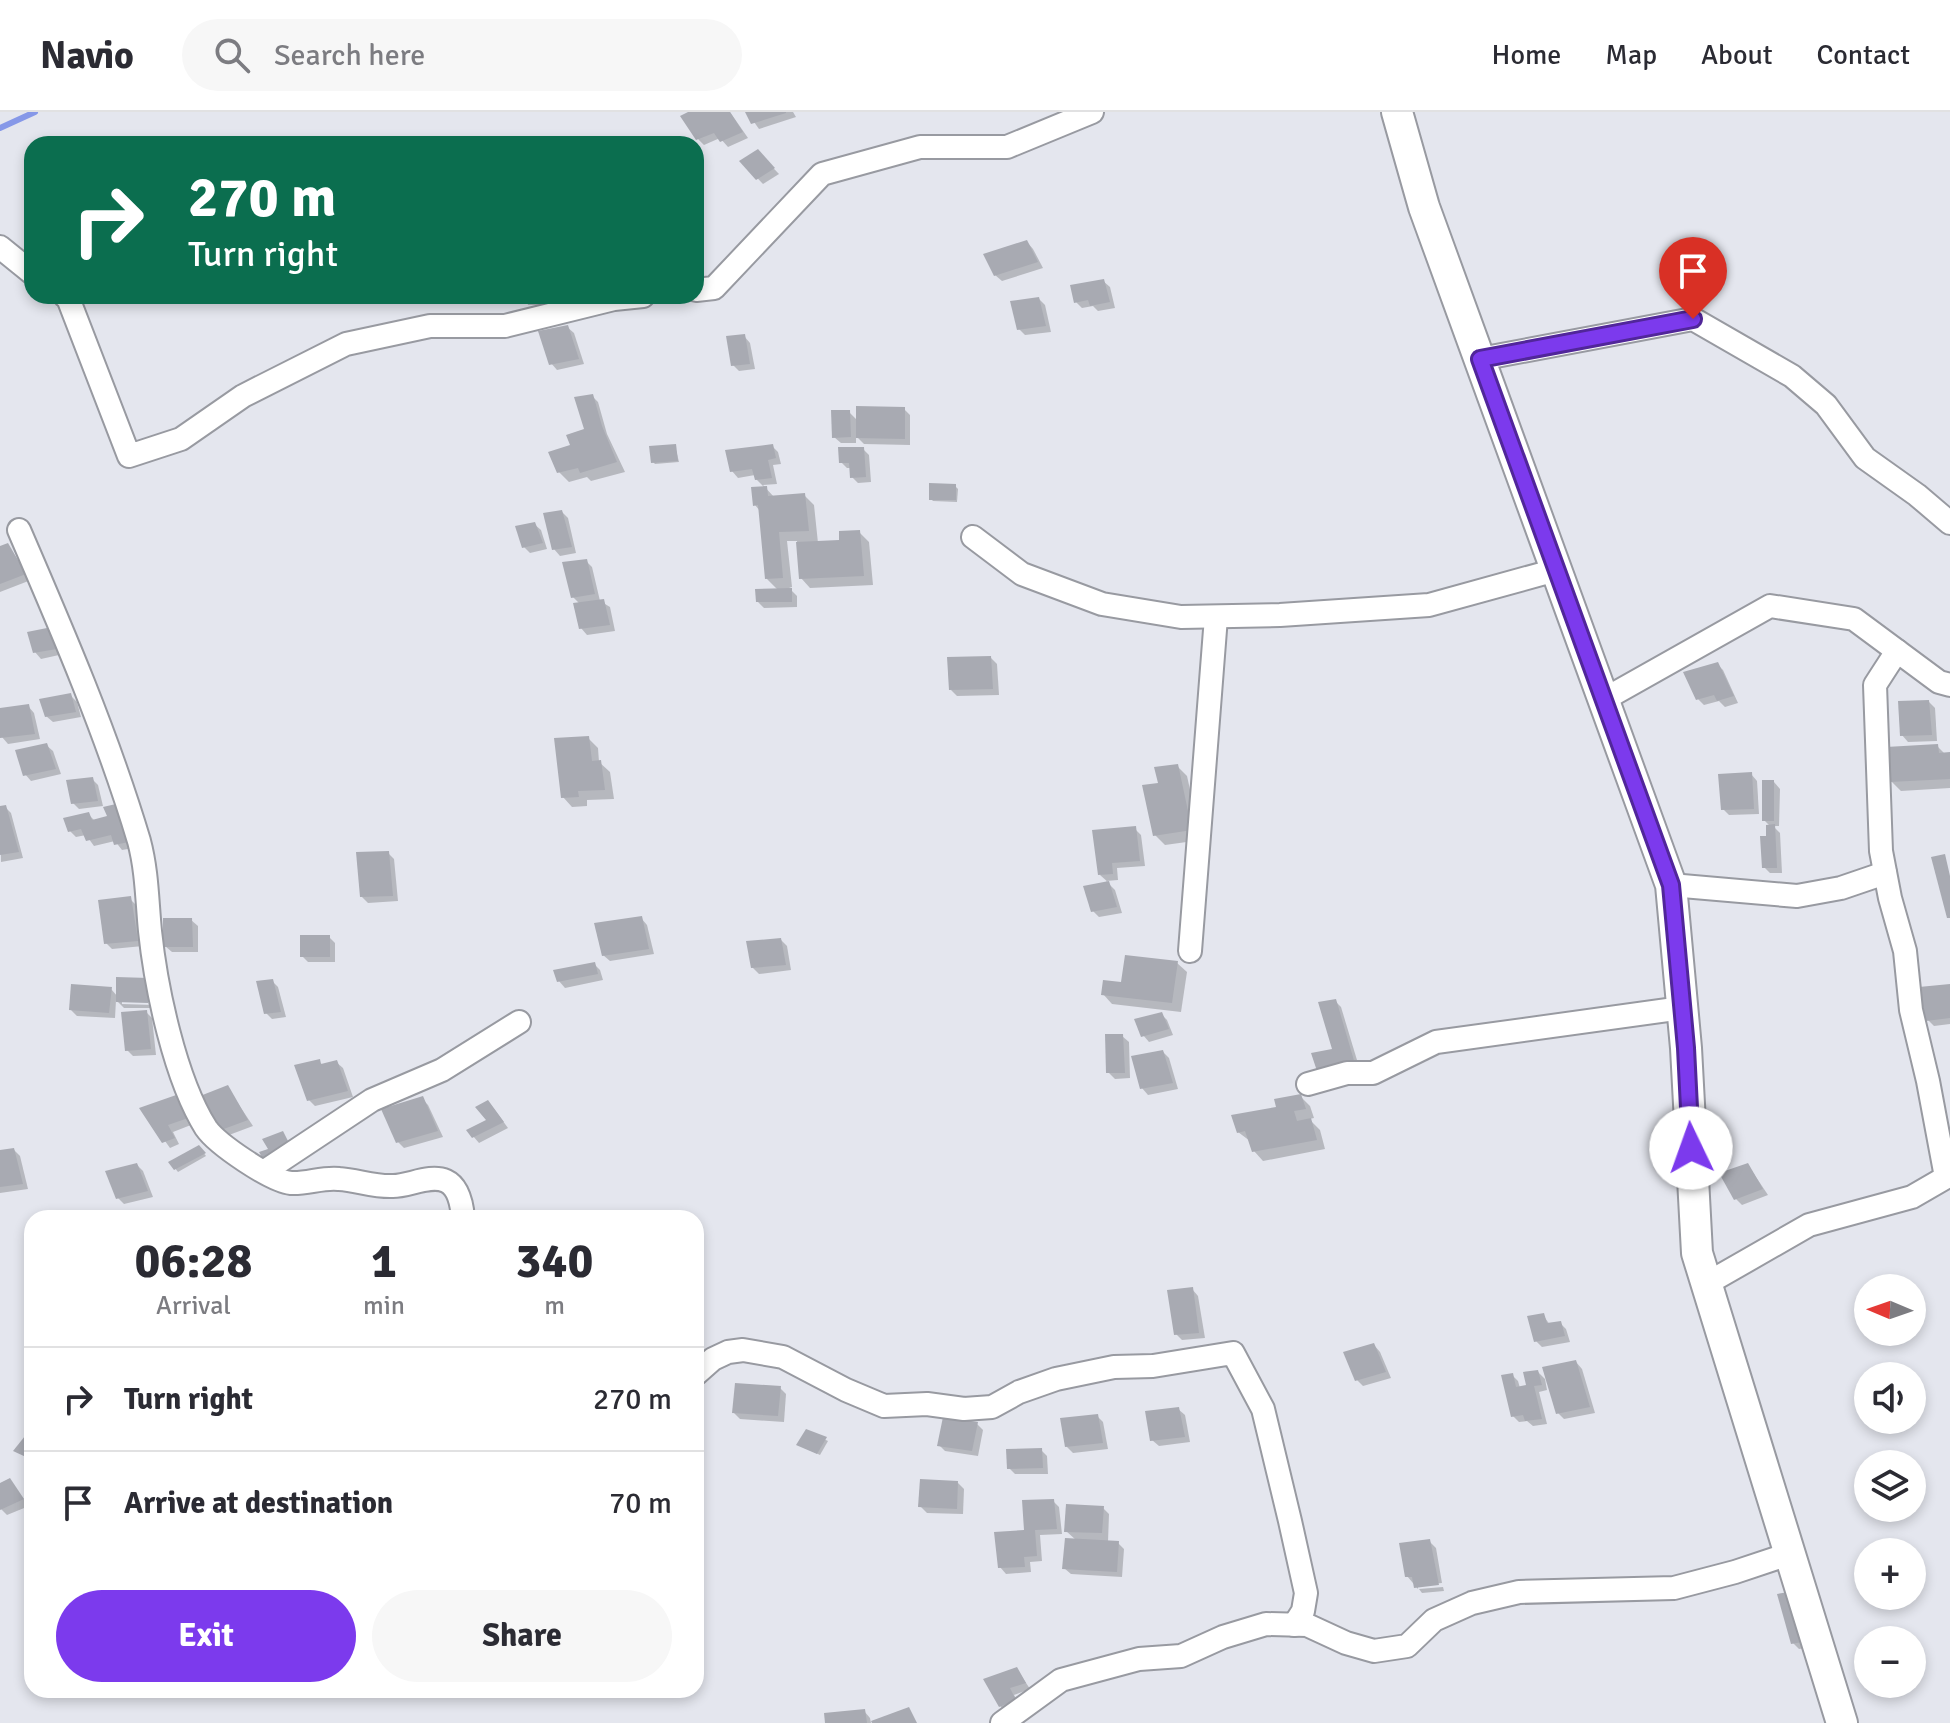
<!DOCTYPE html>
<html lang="en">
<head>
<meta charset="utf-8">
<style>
	body { margin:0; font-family:Signika,sans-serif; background:#f7f7f7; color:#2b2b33; height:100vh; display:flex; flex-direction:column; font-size:30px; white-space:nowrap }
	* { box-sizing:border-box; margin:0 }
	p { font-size:26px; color:#7c7c81 }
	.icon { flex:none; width:44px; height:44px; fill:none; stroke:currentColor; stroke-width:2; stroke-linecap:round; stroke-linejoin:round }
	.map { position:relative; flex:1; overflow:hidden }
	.drawer { position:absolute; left:24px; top:1098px; width:680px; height:488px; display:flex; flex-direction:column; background:#fff; border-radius:24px; box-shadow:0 4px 12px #0003 }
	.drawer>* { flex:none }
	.guide { position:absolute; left:24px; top:24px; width:680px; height:168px; border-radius:24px; box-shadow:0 4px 12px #0003; background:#0b6e4f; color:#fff; overflow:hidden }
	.needle { width:52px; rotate:272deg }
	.fabs { position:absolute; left:1854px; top:1162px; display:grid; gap:16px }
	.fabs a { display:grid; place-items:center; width:72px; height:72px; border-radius:50%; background:#fff; box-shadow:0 4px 12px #0003; font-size:40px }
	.pin { position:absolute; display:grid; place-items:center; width:68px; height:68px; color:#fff; margin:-82px -34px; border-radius:50% 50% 50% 0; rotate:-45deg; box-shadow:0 0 8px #0007 }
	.pin .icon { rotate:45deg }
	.me { position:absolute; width:88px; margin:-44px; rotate:357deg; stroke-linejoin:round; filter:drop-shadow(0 0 6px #0008) }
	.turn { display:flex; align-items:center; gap:28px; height:168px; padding:0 32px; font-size:36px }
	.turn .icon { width:104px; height:104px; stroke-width:2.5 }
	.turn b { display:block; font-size:56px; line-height:68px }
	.eta { display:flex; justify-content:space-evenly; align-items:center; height:136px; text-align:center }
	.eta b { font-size:48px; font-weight:700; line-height:56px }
	.cta { display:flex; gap:16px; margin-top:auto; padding:16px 32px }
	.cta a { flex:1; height:92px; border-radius:48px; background:#7c3aed; color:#fff; font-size:32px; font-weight:700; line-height:92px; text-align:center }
	.cta a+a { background:#f7f7f7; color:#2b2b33 }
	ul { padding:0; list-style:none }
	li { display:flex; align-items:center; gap:24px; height:104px; padding:0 32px; border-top:2px solid #e1e1e2 }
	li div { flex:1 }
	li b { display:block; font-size:30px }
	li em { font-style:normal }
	header { display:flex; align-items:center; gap:48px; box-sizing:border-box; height:112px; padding:0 40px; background:#fff; border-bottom:2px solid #e1e1e2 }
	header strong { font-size:38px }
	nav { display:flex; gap:44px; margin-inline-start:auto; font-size:28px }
	.search { width:560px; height:72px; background:#f7f7f7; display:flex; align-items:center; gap:20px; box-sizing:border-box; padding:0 28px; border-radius:44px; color:#7c7c81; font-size:30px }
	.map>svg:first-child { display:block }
</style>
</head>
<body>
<header>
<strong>Navio</strong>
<div class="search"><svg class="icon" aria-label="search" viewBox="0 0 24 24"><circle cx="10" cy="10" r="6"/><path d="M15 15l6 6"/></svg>Search here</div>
<nav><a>Home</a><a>Map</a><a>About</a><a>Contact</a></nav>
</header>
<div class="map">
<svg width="1950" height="1611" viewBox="0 0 1950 1611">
	<rect width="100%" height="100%" fill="#e4e6ee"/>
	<g fill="#0003">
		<path d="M693,0H730L748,26L728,35L720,26L704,33L698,27Z"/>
		<path d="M747,0H793L796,5L759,17Z"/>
		<path d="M758,40L779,62L763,72L742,50Z"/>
		<path d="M1027,130L1033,137L1043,156L1002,169L995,163Z"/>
		<path d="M1103,169L1110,175L1115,196L1098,199L1093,194L1082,196L1076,190Z"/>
		<path d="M526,184H542V193H528Z"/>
		<path d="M1039,187L1045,193L1051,220L1025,223L1019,217Z"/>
		<path d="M567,215L574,221L584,252L557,258L551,251Z"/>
		<path d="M744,224L750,231L755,257L739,259L733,253Z"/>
		<path d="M592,284L598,290L607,322L625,360L591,369L587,365L569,370L559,360L573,335L588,319Z"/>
		<path d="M904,297L910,303V333L864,332L856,324V331H841L834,325L849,300L858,309Z"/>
		<path d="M675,334L679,350L655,352L653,350Z"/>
		<path d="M772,334L778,340L781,352L773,353L777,372L763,373L774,385L804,383L814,393L818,431L842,430L859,420L869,430L873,473L810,476L801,466L797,429H787L792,475L789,476L797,484V495L764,496L758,490L778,478L767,467L760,399L755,393L766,377L756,367L755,363L738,366L732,359Z"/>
		<path d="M863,337L869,343L871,370L858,371L852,365L851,356H847L841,350Z"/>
		<path d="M955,374L958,377L957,390L933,389L931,387Z"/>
		<path d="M562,400L568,406L576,441L560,444L554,437Z"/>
		<path d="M534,412L541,418L547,437L530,441L524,435Z"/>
		<path d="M8,433L31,468L0,480V436Z"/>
		<path d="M586,449L592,455L600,489L610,495L615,519L587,523L581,516L580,492L573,485Z"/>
		<path d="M30,521L68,541L41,547L35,540Z"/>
		<path d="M991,546L997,552L999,583L957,584L951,578Z"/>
		<path d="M1717,552L1723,558L1738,591L1725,595L1719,589L1704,593L1698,587Z"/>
		<path d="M71,584L77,590L81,605L53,610L46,604Z"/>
		<path d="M1929,590L1935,596L1937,629L1908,630L1902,623Z"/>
		<path d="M28,594L34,601L40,627L8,632L2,625L0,598Z"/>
		<path d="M588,626L598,636L599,650L610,660L614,687L587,688V694L572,695L563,685Z"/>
		<path d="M46,633L53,639L61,662L31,669L25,662Z"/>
		<path d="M1937,634L1945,642H1950V676L1901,679L1891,669Z"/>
		<path d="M1177,654L1187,664L1201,728L1165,733L1155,723L1160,673Z"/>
		<path d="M1751,662L1757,669L1759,702L1729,703L1723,697Z"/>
		<path d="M92,667L98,673L103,694L79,697L73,691Z"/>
		<path d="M1774,670L1780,677L1779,714H1773L1780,721L1782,761H1770L1764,755L1771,715L1764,708Z"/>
		<path d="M5,695L11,701L23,746L1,750L0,696Z"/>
		<path d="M88,702L95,709L109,706L134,736L122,738L115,729L94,734L86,723L76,725L70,719Z"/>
		<path d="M1135,717L1141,723L1145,754L1117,756L1118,768L1106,769L1115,778L1122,801L1099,805L1093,799L1109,771L1100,763Z"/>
		<path d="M388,741L394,747L398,789L368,791L362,785Z"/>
		<path d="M130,787L136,793L143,834L112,837L106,831Z"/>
		<path d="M641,806L647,813L654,842L610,849L603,843Z"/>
		<path d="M191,808L198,814V840H172L165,834Z"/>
		<path d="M329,825L335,831V850H308L302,844Z"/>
		<path d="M781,828L787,834L791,858L759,862L752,855Z"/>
		<path d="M1177,851L1187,860L1181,900L1112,892L1103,882Z"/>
		<path d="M594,852L600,858L603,868L565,876L559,869Z"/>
		<path d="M148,868L154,889L122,888V892L154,893V896H124L116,888L115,906L77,904L71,898L111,877L118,885Z"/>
		<path d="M272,869L278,875L286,905L272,907L266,901Z"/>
		<path d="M1950,874V912L1934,914L1928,908Z"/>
		<path d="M1335,889L1341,895L1360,958L1335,938Z"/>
		<path d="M146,900L152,906L156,943L133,944L127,938Z"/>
		<path d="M1161,902L1167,908L1173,923L1149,930L1143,923Z"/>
		<path d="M1122,924L1129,930L1130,966L1115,967L1108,960Z"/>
		<path d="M1163,940L1169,946L1178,977L1148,983L1142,976Z"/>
		<path d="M319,950L323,953L336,950L343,956L353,985L315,994L309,988Z"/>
		<path d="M227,975L253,1014L229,1023L222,1017Z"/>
		<path d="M178,984L196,1011L173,1020L179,1032L170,1036L142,997Z"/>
		<path d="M1300,984L1310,994L1314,1006L1309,1007L1320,1018L1325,1037L1263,1049L1254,1039L1250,1029L1238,1020Z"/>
		<path d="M422,987L428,993L443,1025L404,1036L398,1030Z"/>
		<path d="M494,997L508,1016L479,1031L473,1024L489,1009Z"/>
		<path d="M199,1035L206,1044L178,1060L171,1051Z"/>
		<path d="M14,1038L20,1044L28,1077L0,1081V1040Z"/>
		<path d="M137,1053L143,1059L153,1085L124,1092L118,1086Z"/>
		<path d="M1748,1053L1768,1083L1742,1093L1736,1087Z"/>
		<path d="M1192,1177L1198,1184L1205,1226L1182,1228L1176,1222Z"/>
		<path d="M1543,1203L1550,1213L1560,1211L1566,1217L1570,1230L1542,1235L1536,1229Z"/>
		<path d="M1374,1233L1380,1240L1391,1266L1363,1274L1357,1268Z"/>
		<path d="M1576,1250L1582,1257L1595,1301L1564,1307L1558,1301Z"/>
		<path d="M1538,1260L1545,1267L1547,1278L1539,1280L1547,1312L1533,1314L1527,1309L1519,1310L1513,1304L1512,1263L1518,1269L1520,1276L1528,1275Z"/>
		<path d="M780,1276L786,1282L784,1310L740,1307L734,1301Z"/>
		<path d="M1178,1297L1185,1303L1190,1330L1159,1334L1152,1328Z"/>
		<path d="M1097,1304L1103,1310L1108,1337L1073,1341L1066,1334Z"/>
		<path d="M977,1312L983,1318L978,1344L945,1339L939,1333Z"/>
		<path d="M807,1319L828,1329L820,1343L799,1333Z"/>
		<path d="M1041,1338L1047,1344L1048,1362H1015L1009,1356Z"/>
		<path d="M32,1364V1379L24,1374Z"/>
		<path d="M10,1369L29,1394L7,1403L0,1396V1373Z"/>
		<path d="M958,1371L964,1377L963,1402L927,1401L921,1395Z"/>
		<path d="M1053,1389L1059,1395L1062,1422L1040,1423L1042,1449L1030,1450L1031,1460L1006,1462L1000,1455Z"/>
		<path d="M1103,1396L1109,1402L1108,1430L1118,1431L1124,1437L1122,1465L1071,1462L1064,1456L1076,1428L1066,1419Z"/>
		<path d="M1429,1429L1436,1436L1442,1471L1418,1473V1477L1407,1464Z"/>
		<path d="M1443,1475L1444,1479L1422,1481L1419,1477Z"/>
		<path d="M1779,1484L1813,1535L1799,1537L1793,1531Z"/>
		<path d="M1017,1557L1030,1577L1014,1583L1021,1595L1006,1600L1000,1594Z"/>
		<path d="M864,1599L870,1606L871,1611H827Z"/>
	</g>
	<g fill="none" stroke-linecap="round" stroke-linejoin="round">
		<path stroke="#8698e8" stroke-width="6" d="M0,16L35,0"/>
	</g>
	<g fill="#a8aab2">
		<path d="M688,0H730L743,20L720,30L714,21L696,28L680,4Z"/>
		<path d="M745,0H786V1L751,12Z"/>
		<path d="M758,37L775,56L756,68L739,49Z"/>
		<path d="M1027,128L1038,150L994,164L983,142Z"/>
		<path d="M1104,167L1110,190L1090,194L1088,188L1074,191L1070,173Z"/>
		<path d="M1039,185L1046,214L1017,218L1010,189Z"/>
		<path d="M568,213L579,247L549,253L538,219Z"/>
		<path d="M745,222L750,252L731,254L726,224Z"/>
		<path d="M593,282L602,314L617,350L580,361L578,356L557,361L548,340L570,333L566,323L584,317L574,285Z"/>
		<path d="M856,294L905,295V327L856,326Z"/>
		<path d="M831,298H850L851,325L832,326Z"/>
		<path d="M676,332L678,349L651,351L649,334Z"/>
		<path d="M773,332L776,346L768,348L772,366L755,368L752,357L730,360L725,338Z"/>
		<path d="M838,335H864L866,365L850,366L849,351H839Z"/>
		<path d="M929,371L956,372V388H929Z"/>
		<path d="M767,374L768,384L805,381L809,419L779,420L783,466L765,467L758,393L753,394L751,375Z"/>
		<path d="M562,398L572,435L552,438L543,401Z"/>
		<path d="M535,410L543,431L522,436L515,414Z"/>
		<path d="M860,418L864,464L799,467L796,430L839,428V419Z"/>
		<path d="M8,431L26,462L0,472V434Z"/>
		<path d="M587,447L595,482L571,486L562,450Z"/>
		<path d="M792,476V490H756L755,477Z"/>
		<path d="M604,487L610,513L579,517L573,491Z"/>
		<path d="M57,514L63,536L33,541L27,520Z"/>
		<path d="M991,544L993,577L949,578L947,545Z"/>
		<path d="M1718,550L1734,584L1717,589L1714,583L1696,588L1683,560Z"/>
		<path d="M71,581L76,600L45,605L39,587Z"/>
		<path d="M1929,588L1932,623L1900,624L1898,589Z"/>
		<path d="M29,592L35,622L0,626V596Z"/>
		<path d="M589,624L592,649L601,648L605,678L578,679L579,685L561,686L554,626Z"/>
		<path d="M47,631L56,657L23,664L15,638Z"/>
		<path d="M1938,632L1939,641L1950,640V667L1889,670L1886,635Z"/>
		<path d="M1178,652L1192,718L1153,724L1142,673L1158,671L1154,655Z"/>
		<path d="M1752,660L1754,697L1721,698L1718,662Z"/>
		<path d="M93,665L98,689L71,692L66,668Z"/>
		<rect x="1762" y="668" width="12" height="41"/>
		<path d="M116,692L129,730L114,733L111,723L86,729L81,717L68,720L63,706L89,700L92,708L107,704L103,695Z"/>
		<path d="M6,693L19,740L0,743V694Z"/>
		<path d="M1775,712L1777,756H1762L1760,724H1766V713Z"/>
		<path d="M1136,714L1140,749L1112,751L1113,762L1098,763L1092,718Z"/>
		<path d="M389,739L393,784L360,785L356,740Z"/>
		<path d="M1945,742L1950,764V806H1947L1931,745Z"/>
		<path d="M1109,769L1117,795L1091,800L1083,774Z"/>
		<path d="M131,784L138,829L104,832L98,788Z"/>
		<path d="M642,804L649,837L602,844L594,811Z"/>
		<path d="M163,806H192L193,835H163Z"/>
		<rect x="300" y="823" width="30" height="22"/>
		<path d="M781,826L786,853L751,856L746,829Z"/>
		<path d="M1125,843L1178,849L1172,891L1101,883L1103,868L1121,870Z"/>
		<path d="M595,850L598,862L557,870L553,858Z"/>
		<path d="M116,865L149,866L148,891L116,890Z"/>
		<path d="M273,867L281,900L264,902L256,869Z"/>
		<path d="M71,872L112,875L109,901L69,898Z"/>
		<path d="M1950,872V906L1926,909L1919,875Z"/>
		<path d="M1336,887L1355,952L1317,959L1311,941L1332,937L1318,890Z"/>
		<path d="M147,898L151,937L125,939L121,900Z"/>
		<path d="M1162,900L1169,917L1141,925L1134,907Z"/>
		<path d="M1105,922H1123L1125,961H1106Z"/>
		<path d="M1163,938L1173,971L1140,977L1131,944Z"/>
		<path d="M320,947L321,952L337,948L348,979L307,989L294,953Z"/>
		<path d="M228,973L248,1008L221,1018L200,984Z"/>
		<path d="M179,982L191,1005L168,1013L175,1026L162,1031L139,996Z"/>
		<path d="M1301,982L1306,997L1294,999L1297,1009L1311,1006L1317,1028L1252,1040L1245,1019L1237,1021L1231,1003L1276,995L1274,987Z"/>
		<path d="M423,984L438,1019L396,1031L381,997Z"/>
		<path d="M488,988L504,1010L472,1026L466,1018L486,1008L475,995Z"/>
		<path d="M283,1019L293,1039L264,1049L259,1040L268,1037L262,1027Z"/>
		<path d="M199,1033L206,1041L174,1058L168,1050Z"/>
		<path d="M14,1036L23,1072L0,1075V1038Z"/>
		<path d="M137,1051L148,1079L116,1087L105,1059Z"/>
		<path d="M1748,1051L1763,1077L1734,1088L1719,1061Z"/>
		<path d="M1193,1175L1199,1221L1174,1223L1167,1178Z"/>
		<path d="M1544,1201L1547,1211L1561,1209L1565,1224L1534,1230L1527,1204Z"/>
		<path d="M1374,1231L1386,1260L1355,1269L1343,1240Z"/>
		<path d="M1576,1248L1590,1295L1556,1302L1542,1255Z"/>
		<path d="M1538,1258L1542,1273L1534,1274L1542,1307L1525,1309L1523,1303L1511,1305L1501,1263L1513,1261L1516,1275L1526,1273L1523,1260Z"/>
		<path d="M735,1271L781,1274L778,1304L732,1301Z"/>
		<path d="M1179,1295L1185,1325L1150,1329L1145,1299Z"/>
		<path d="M1098,1302L1103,1331L1065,1335L1060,1306Z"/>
		<path d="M943,1305L978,1310L972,1339L937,1334Z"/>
		<path d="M806,1317L827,1325L817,1342L796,1333Z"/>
		<path d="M25,1324L32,1328V1338L26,1345L13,1339Z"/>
		<path d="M1042,1336L1043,1356L1007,1357L1006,1337Z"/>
		<path d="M10,1366L24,1387L0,1398V1371Z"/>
		<path d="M920,1367L958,1369L957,1397L918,1395Z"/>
		<path d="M1054,1387L1057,1417L1035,1418L1037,1444L1024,1445L1025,1455L998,1456L994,1420L1024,1418L1022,1388Z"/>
		<path d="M1066,1392L1104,1394L1102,1421L1064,1420Z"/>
		<path d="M1065,1426L1119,1429L1117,1460L1062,1457Z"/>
		<path d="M1430,1427L1439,1473L1414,1476L1412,1465H1405L1399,1431Z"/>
		<path d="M1794,1479L1808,1529L1791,1532L1777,1482Z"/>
		<path d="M1017,1555L1026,1571L1010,1576L1016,1588L999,1595L983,1567Z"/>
		<path d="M909,1595L917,1611H872L871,1609Z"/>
		<path d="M865,1597L867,1611H825L824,1601Z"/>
	</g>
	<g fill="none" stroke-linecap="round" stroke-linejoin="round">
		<g stroke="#989aa1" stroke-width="26">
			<g id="street">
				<path d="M0,135L32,161"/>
				<path d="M696,178L714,176L822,62L920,35H1007L1092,0"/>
				<path d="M65,184L68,186L129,344L181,327L243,284L346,232L430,214H505L614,187L643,184"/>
				<path d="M1480,247L1693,207L1792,264L1826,293L1865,346L1917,383L1950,411"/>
				<path d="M19,418C63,520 107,622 139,729C147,759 147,788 150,819C156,876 175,967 206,1016C217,1032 271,1069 291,1071C307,1072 323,1065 339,1067C357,1068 374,1075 393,1074C409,1074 430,1062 446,1069C459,1075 462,1094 463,1106"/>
				<path d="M973,425L1022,462L1102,492L1181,505L1280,503L1429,493L1556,458"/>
				<path d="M1897,539L1875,573L1881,739L1890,786L1905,839L1911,898L1928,969L1946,1065"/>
				<path d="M1603,588L1770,494L1854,507L1939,570L1950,573"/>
				<path d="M1671,773L1797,784L1841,776L1885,761"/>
				<path d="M1190,839L1216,505"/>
				<path d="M1308,972L1347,961H1373L1436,930L1682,896"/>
				<path d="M265,1059L372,988L442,958L519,910"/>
				<path d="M1706,1172L1809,1113L1912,1085L1950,1063"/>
				<path d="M696,1262L713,1247L728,1240L743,1238L783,1245L846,1278L884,1294L927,1292L964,1297L992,1295L1019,1280L1056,1267L1114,1255L1153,1254L1233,1241L1263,1297L1290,1409L1306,1481L1303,1499L1294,1513"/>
				<path d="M1002,1611L1061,1568L1139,1547L1181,1544L1223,1525L1266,1512L1307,1513L1346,1531L1374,1539L1407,1534L1434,1508L1472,1491L1519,1480L1674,1476L1735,1460L1789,1442"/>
			</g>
		</g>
		<g stroke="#989aa1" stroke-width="34">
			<path id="secondary" d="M1397,0L1424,95L1671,773L1686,936L1697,1141L1842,1611"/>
		</g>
		<use href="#street" stroke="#fff" stroke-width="22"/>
		<use href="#secondary" stroke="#fff" stroke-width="30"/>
	</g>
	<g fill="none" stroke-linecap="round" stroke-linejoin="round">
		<g stroke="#51269a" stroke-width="20">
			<path id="route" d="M1691,1036L1686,936L1671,773L1480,247L1693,207"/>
		</g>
		<use href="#route" stroke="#7c3aed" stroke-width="14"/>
	</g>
</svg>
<div class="fabs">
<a><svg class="needle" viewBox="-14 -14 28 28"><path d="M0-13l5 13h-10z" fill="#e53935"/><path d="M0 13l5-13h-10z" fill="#7c7c81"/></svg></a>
<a><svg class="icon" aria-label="sound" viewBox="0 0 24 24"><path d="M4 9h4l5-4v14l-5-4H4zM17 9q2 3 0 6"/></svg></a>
<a><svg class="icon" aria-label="layers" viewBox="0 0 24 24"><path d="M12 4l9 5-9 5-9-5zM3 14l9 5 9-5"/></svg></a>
<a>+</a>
<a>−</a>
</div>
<div class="pin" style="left:1693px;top:207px;background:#d93025"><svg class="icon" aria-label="arrive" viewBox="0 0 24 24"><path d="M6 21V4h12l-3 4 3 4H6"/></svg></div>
<svg class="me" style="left:1691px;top:1036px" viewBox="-20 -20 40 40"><circle r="19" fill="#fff"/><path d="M0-13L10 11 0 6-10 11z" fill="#7c3aed"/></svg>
<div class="guide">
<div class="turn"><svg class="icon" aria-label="right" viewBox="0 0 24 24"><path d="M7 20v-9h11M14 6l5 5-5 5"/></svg><div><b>270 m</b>Turn right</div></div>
</div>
<section class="drawer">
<div class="eta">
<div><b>06:28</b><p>Arrival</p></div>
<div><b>1</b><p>min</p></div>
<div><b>340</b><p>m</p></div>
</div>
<ul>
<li><svg class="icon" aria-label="right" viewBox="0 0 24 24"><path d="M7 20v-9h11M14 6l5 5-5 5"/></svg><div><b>Turn right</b></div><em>270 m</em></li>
<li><svg class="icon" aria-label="arrive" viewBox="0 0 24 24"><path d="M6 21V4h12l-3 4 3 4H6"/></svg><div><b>Arrive at destination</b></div><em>70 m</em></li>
</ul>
<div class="cta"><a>Exit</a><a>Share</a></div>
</section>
</div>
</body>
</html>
